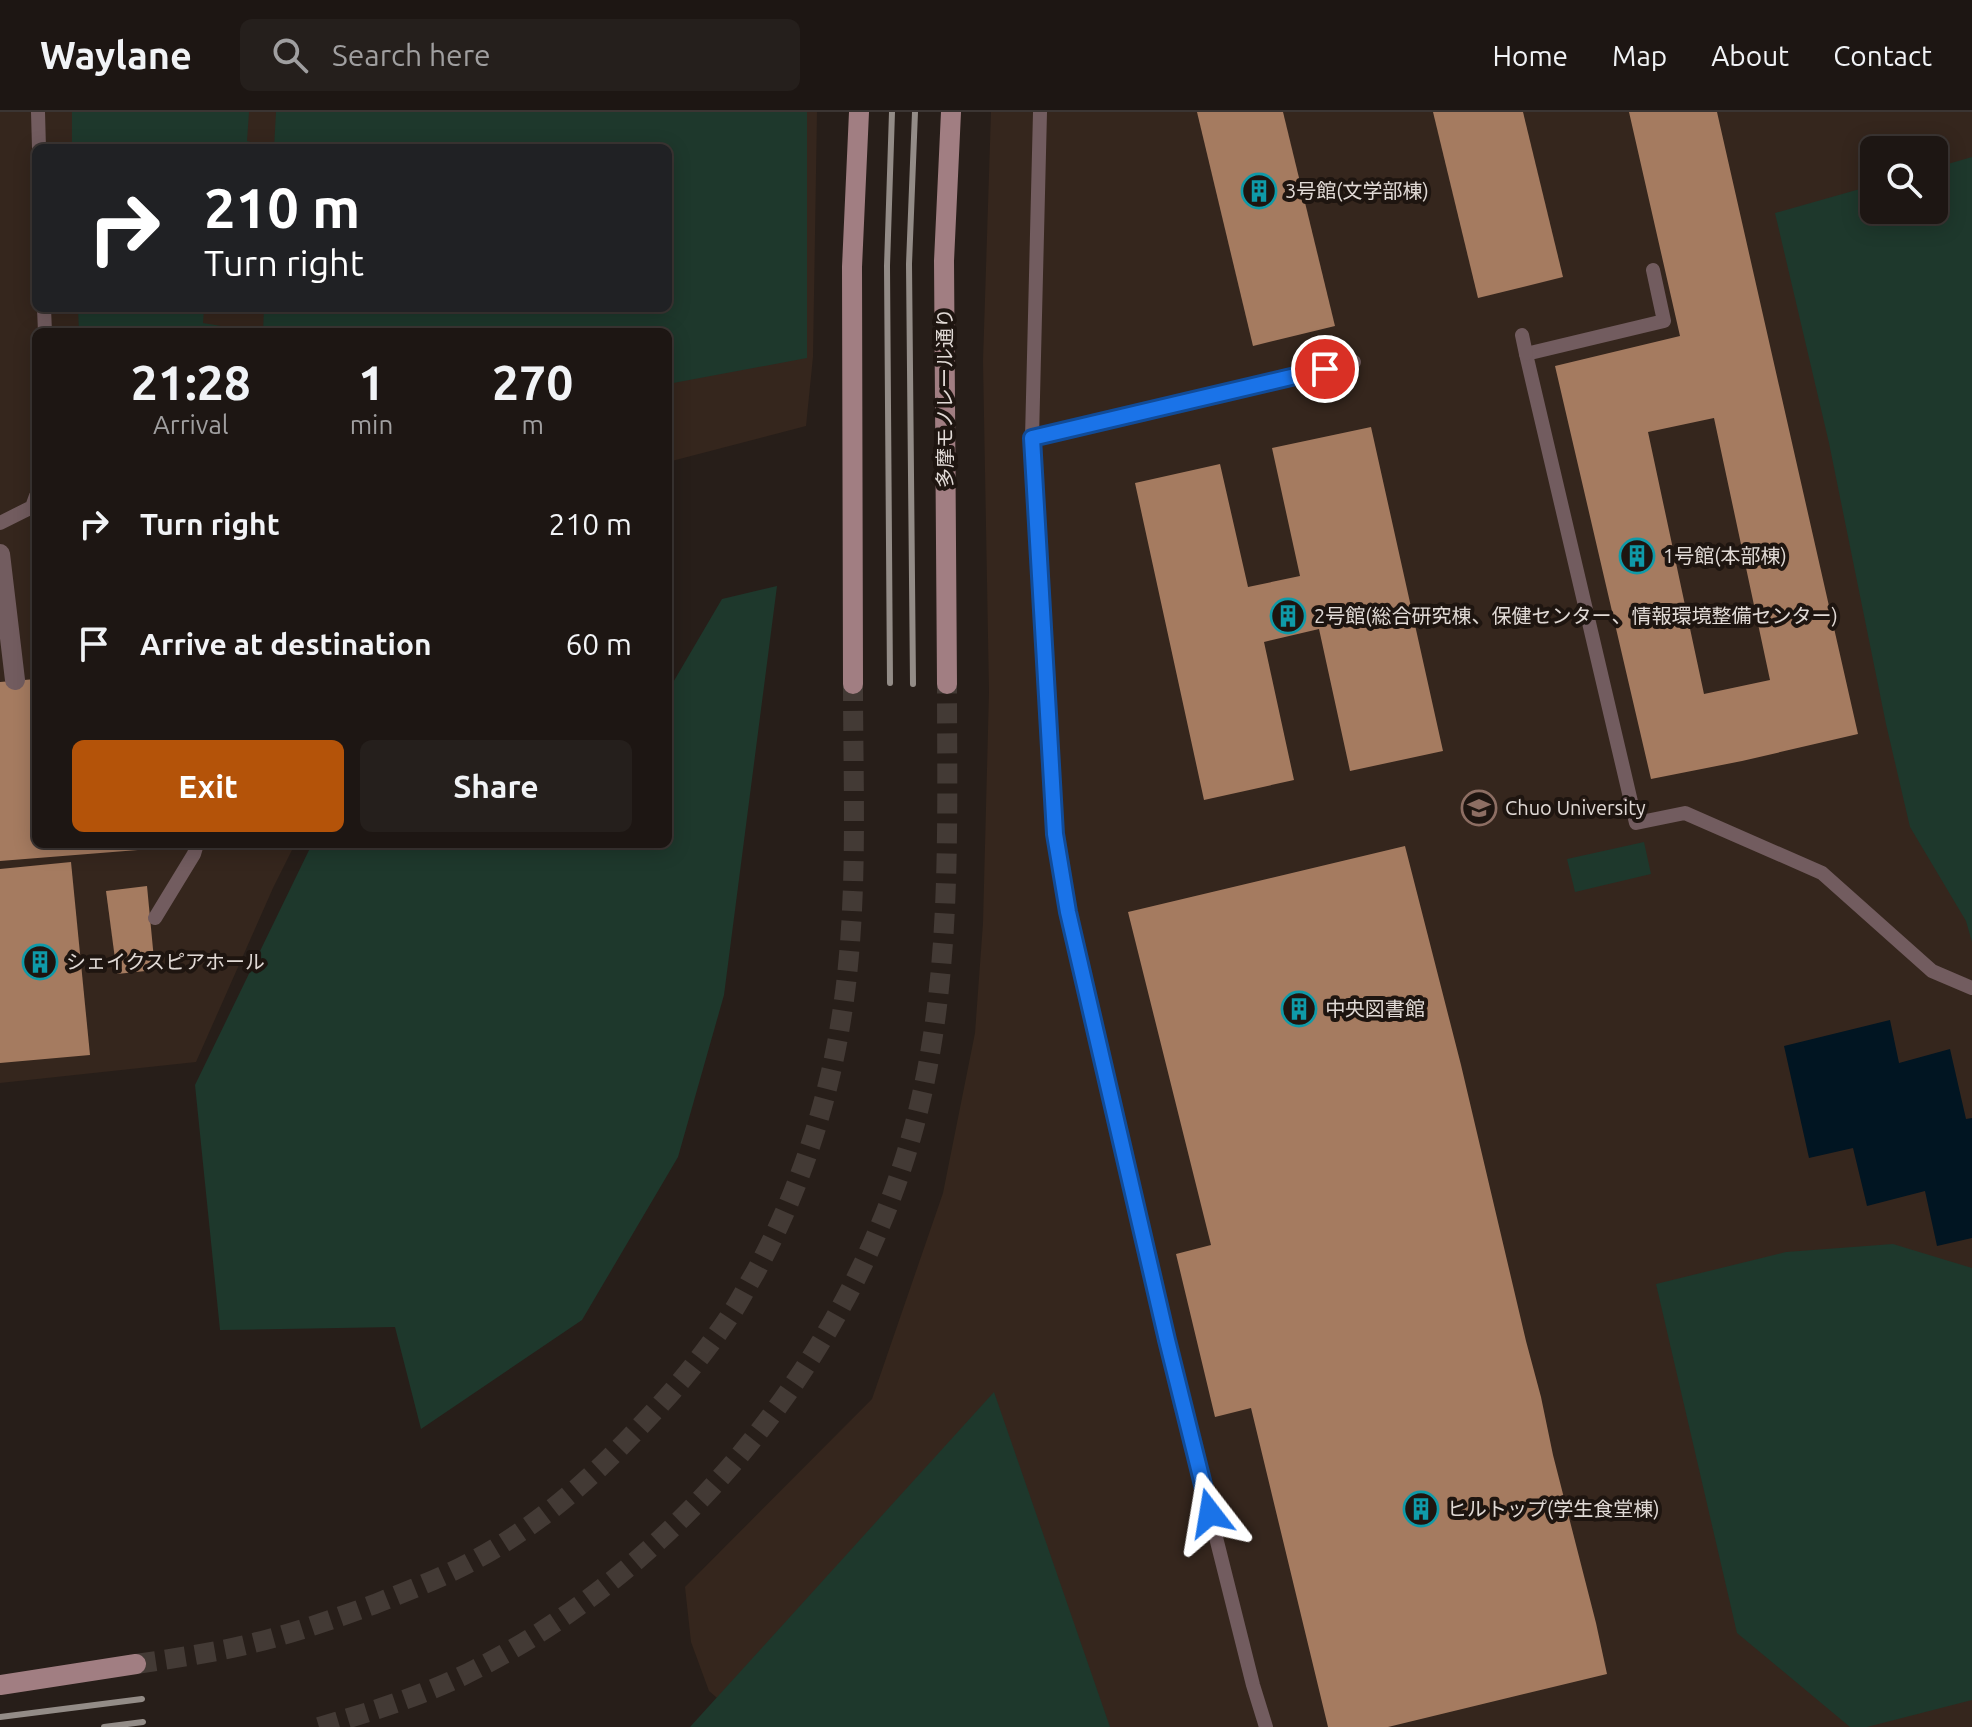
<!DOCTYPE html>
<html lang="en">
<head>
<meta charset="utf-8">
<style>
	body { margin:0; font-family:Ubuntu,"Noto Sans JP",sans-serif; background:#251f1c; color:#f1f3f6; height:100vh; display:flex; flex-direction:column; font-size:30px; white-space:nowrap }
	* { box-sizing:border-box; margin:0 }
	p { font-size:26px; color:#a09fa0 }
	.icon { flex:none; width:44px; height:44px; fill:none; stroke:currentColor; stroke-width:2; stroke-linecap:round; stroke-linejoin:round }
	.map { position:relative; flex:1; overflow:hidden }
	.sheet { position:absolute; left:32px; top:216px; width:640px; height:520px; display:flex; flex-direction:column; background:#1d1613; border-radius:12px; box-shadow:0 4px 20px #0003,0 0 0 2px #3b3533 }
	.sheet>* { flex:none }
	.banner { position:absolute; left:32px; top:32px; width:640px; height:168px; border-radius:12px; box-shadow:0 4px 20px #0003,0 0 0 2px #3b3533; background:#202124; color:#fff; overflow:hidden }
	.fabs { position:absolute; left:1860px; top:24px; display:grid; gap:16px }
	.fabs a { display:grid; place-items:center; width:88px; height:88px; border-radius:12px; background:#1d1613; box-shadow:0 4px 20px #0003,0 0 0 2px #3b3533; font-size:40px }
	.pin { position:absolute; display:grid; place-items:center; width:68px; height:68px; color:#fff; margin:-34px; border:4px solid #fff; border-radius:50%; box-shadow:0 2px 8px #0007 }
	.me { position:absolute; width:88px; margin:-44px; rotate:346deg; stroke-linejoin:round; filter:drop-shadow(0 0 6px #0008) }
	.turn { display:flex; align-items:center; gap:28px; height:168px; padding:0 40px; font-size:36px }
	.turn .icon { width:104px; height:104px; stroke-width:2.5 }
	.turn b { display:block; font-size:56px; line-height:68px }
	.eta { display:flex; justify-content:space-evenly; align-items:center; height:136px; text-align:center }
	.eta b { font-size:48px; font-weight:600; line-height:56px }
	.primary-button { display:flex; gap:16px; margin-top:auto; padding:16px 40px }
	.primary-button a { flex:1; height:92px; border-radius:12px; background:#b45309; color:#fff; font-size:32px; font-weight:600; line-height:92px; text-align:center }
	.primary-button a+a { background:#251f1c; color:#f1f3f6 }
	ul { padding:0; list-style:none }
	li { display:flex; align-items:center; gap:24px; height:120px; padding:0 40px }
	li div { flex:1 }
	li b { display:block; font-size:30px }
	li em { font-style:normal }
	header { display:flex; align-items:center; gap:48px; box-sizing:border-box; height:112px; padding:0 40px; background:#1d1613; border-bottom:2px solid #3b3533 }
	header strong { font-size:38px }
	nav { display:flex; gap:44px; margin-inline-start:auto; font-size:28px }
	.search { width:560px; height:72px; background:#251f1c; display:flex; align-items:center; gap:20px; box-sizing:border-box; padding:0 28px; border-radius:12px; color:#a09fa0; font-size:30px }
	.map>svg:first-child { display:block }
</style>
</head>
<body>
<header>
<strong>Waylane</strong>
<div class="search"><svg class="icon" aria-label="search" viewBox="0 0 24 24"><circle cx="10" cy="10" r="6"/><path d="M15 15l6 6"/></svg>Search here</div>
<nav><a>Home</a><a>Map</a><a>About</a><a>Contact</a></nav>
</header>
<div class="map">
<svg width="1972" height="1615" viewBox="0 0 1972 1615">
	<rect width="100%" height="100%" fill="#271e19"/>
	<g fill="#35261d" fill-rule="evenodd">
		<path d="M0,0H817L813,245L806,314L668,350V220H36V732H295L273,776L196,950L0,971ZM36,36H668V196H36Z"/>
		<path d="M991,0H1972V1615H751L709,1579L691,1530L685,1475L872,1287L943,1081L975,921L983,811L989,580L983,249ZM1874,38H1934V98H1874Z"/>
	</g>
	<g fill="#1e382c">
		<path d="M72,0H249L247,29L258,32V36H72Z"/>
		<path d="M276,0H807V246L668,272V220H263L264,196H668V36H274Z"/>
		<path d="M1972,45V830L1966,809L1910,715L1886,612L1829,331L1775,101L1874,73V98H1934V56Z"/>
		<path d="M78,196H204L203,211L227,215L229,220H79Z"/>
		<path d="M777,474L724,883L678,1045L582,1208L421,1317L395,1215L220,1218L195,973L312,732H668V579L722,487Z"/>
		<path d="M1644,730L1651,762L1575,780L1567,747Z"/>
		<path d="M1893,1132L1972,1156V1588L1867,1615H1850L1737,1521L1656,1172L1786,1140Z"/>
		<path d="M994,1280L1110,1615H690Z"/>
	</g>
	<path fill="#011522" d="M1890,908L1899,951L1950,937L1966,1007L1972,1006V1126L1937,1134L1925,1079L1867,1094L1853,1036L1809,1046L1784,934Z"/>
	<g fill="#a57b60" fill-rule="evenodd">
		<path d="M1197,0H1283L1335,214L1253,234Z"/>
		<path d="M1433,0H1523L1563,165L1478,186Z"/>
		<path d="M1629,0H1717L1858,622L1742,649L1651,667L1555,254L1680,224ZM1714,306L1770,568L1704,582L1648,320Z"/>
		<path d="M1371,315L1443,639L1350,659L1319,517L1264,530L1294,668L1204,688L1135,371L1220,352L1248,475L1300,464L1272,336Z"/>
		<path d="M36,567V732H137L138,738L0,749V570Z"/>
		<path d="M1405,734L1461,953L1526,1229L1541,1285L1553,1343L1596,1511L1607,1562L1388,1615H1328L1251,1296L1215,1305L1176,1142L1211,1133L1128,800Z"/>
		<path d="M71,750L90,943L0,951V757Z"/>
		<path d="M147,774L155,858L117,862L106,779Z"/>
	</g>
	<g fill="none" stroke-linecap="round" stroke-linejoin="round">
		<g stroke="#433a35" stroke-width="20" stroke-dasharray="20 10" stroke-linecap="butt">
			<path d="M136,1552C163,1548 190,1544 217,1539C271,1529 323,1511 375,1492C407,1479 439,1467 469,1451C530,1419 584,1374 631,1324C668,1286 702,1246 731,1202C740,1189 747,1174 755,1161C798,1082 827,996 841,908C859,797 853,683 853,572"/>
			<path d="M319,1615C373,1599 426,1583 476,1557C690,1448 865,1226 920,991C952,855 947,712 947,572"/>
		</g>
		<g stroke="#725c5f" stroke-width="14">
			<path d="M38,0L39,36"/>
			<path d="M1040,0L1032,326L1055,722L1068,800L1174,1258L1253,1573L1266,1615"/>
			<path d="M1653,158L1664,209L1526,242L1636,711L1685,701L1822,761L1932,859L1972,876"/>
			<path d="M44,196L45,220"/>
			<path d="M1522,223L1526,242"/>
			<path d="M1032,326L1354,250"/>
			<path d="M0,411L32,395L36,384"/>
			<path d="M155,806L194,742L197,732"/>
		</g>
		<path stroke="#725c5f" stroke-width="20" d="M0,442L15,568"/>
		<g stroke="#a17e82" stroke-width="20">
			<path d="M853,572L852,155L859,0"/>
			<path d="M947,572L944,149L951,0"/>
			<path d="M0,1573L136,1552"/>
		</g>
		<g stroke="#938c87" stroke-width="6">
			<path d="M890,571L887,154L892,0"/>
			<path d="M913,572L909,152L915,0"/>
			<path d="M0,1605L142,1587"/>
			<path d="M104,1615L143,1610"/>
		</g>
	</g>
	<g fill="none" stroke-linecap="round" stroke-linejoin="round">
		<g stroke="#114b97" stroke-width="20">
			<path id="route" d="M1210,1401L1167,1228L1068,800L1055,722L1032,326L1325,257"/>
		</g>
		<use href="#route" stroke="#1a73e8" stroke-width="14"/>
	</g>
	<defs>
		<g id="building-ring" transform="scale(1.8)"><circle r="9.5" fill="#1e1510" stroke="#0f9aa8" stroke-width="1.5"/><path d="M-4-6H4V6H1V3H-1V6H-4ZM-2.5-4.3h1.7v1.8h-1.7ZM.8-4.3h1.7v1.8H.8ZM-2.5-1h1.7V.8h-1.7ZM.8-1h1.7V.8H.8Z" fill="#0f9aa8"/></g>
		<g id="university-ring" transform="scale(1.8)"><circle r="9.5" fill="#1e1510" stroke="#8d6e63" stroke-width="1.5"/><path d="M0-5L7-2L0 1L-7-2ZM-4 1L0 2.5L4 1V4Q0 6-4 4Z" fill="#8d6e63"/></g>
	</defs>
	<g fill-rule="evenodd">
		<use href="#building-ring" x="1259" y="79"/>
		<use href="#building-ring" x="1637" y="444"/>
		<use href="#building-ring" x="1288" y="504"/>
		<use href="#university-ring" x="1479" y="696"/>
		<use href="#building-ring" x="40" y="850"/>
		<use href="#building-ring" x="1299" y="897"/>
		<use href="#building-ring" x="1421" y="1397"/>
	</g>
	<g text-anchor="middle" stroke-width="8" stroke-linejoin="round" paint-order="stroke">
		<g font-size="20" fill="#e1dad6" stroke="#1e1510" text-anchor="start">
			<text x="1285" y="86">3号館(文学部棟)</text>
			<text x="1663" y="451">1号館(本部棟)</text>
			<text x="1314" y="511">2号館(総合研究棟、保健センター、情報環境整備センター)</text>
			<text x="1505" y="703">Chuo University</text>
			<text x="66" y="857">シェイクスピアホール</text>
			<text x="1325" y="904">中央図書館</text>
			<text x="1447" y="1404">ヒルトップ(学生食堂棟)</text>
		</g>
		<g font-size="20" fill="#e1dad6" stroke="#1e1510">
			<text transform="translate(945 286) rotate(-90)" y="7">多摩モノレール通り</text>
		</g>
	</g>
</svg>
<div class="fabs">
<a><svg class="icon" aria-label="search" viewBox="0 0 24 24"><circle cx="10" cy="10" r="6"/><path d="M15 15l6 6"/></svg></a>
</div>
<div class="pin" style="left:1325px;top:257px;background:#d93025"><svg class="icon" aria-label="arrive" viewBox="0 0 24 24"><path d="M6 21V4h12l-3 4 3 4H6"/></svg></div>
<svg class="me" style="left:1210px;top:1401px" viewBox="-20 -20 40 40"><path d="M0-17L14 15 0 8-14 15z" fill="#1a73e8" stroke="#fff" stroke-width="4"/></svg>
<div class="banner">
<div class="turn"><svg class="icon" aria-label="right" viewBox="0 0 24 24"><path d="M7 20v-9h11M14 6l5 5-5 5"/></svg><div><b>210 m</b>Turn right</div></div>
</div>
<section class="sheet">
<div class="eta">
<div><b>21:28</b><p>Arrival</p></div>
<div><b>1</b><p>min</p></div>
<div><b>270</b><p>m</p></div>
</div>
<ul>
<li><svg class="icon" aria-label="right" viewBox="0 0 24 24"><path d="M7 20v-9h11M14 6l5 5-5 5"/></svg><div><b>Turn right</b></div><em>210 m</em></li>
<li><svg class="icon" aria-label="arrive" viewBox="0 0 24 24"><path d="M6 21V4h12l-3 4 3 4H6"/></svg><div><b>Arrive at destination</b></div><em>60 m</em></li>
</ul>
<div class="primary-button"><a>Exit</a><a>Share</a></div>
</section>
</div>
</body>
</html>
